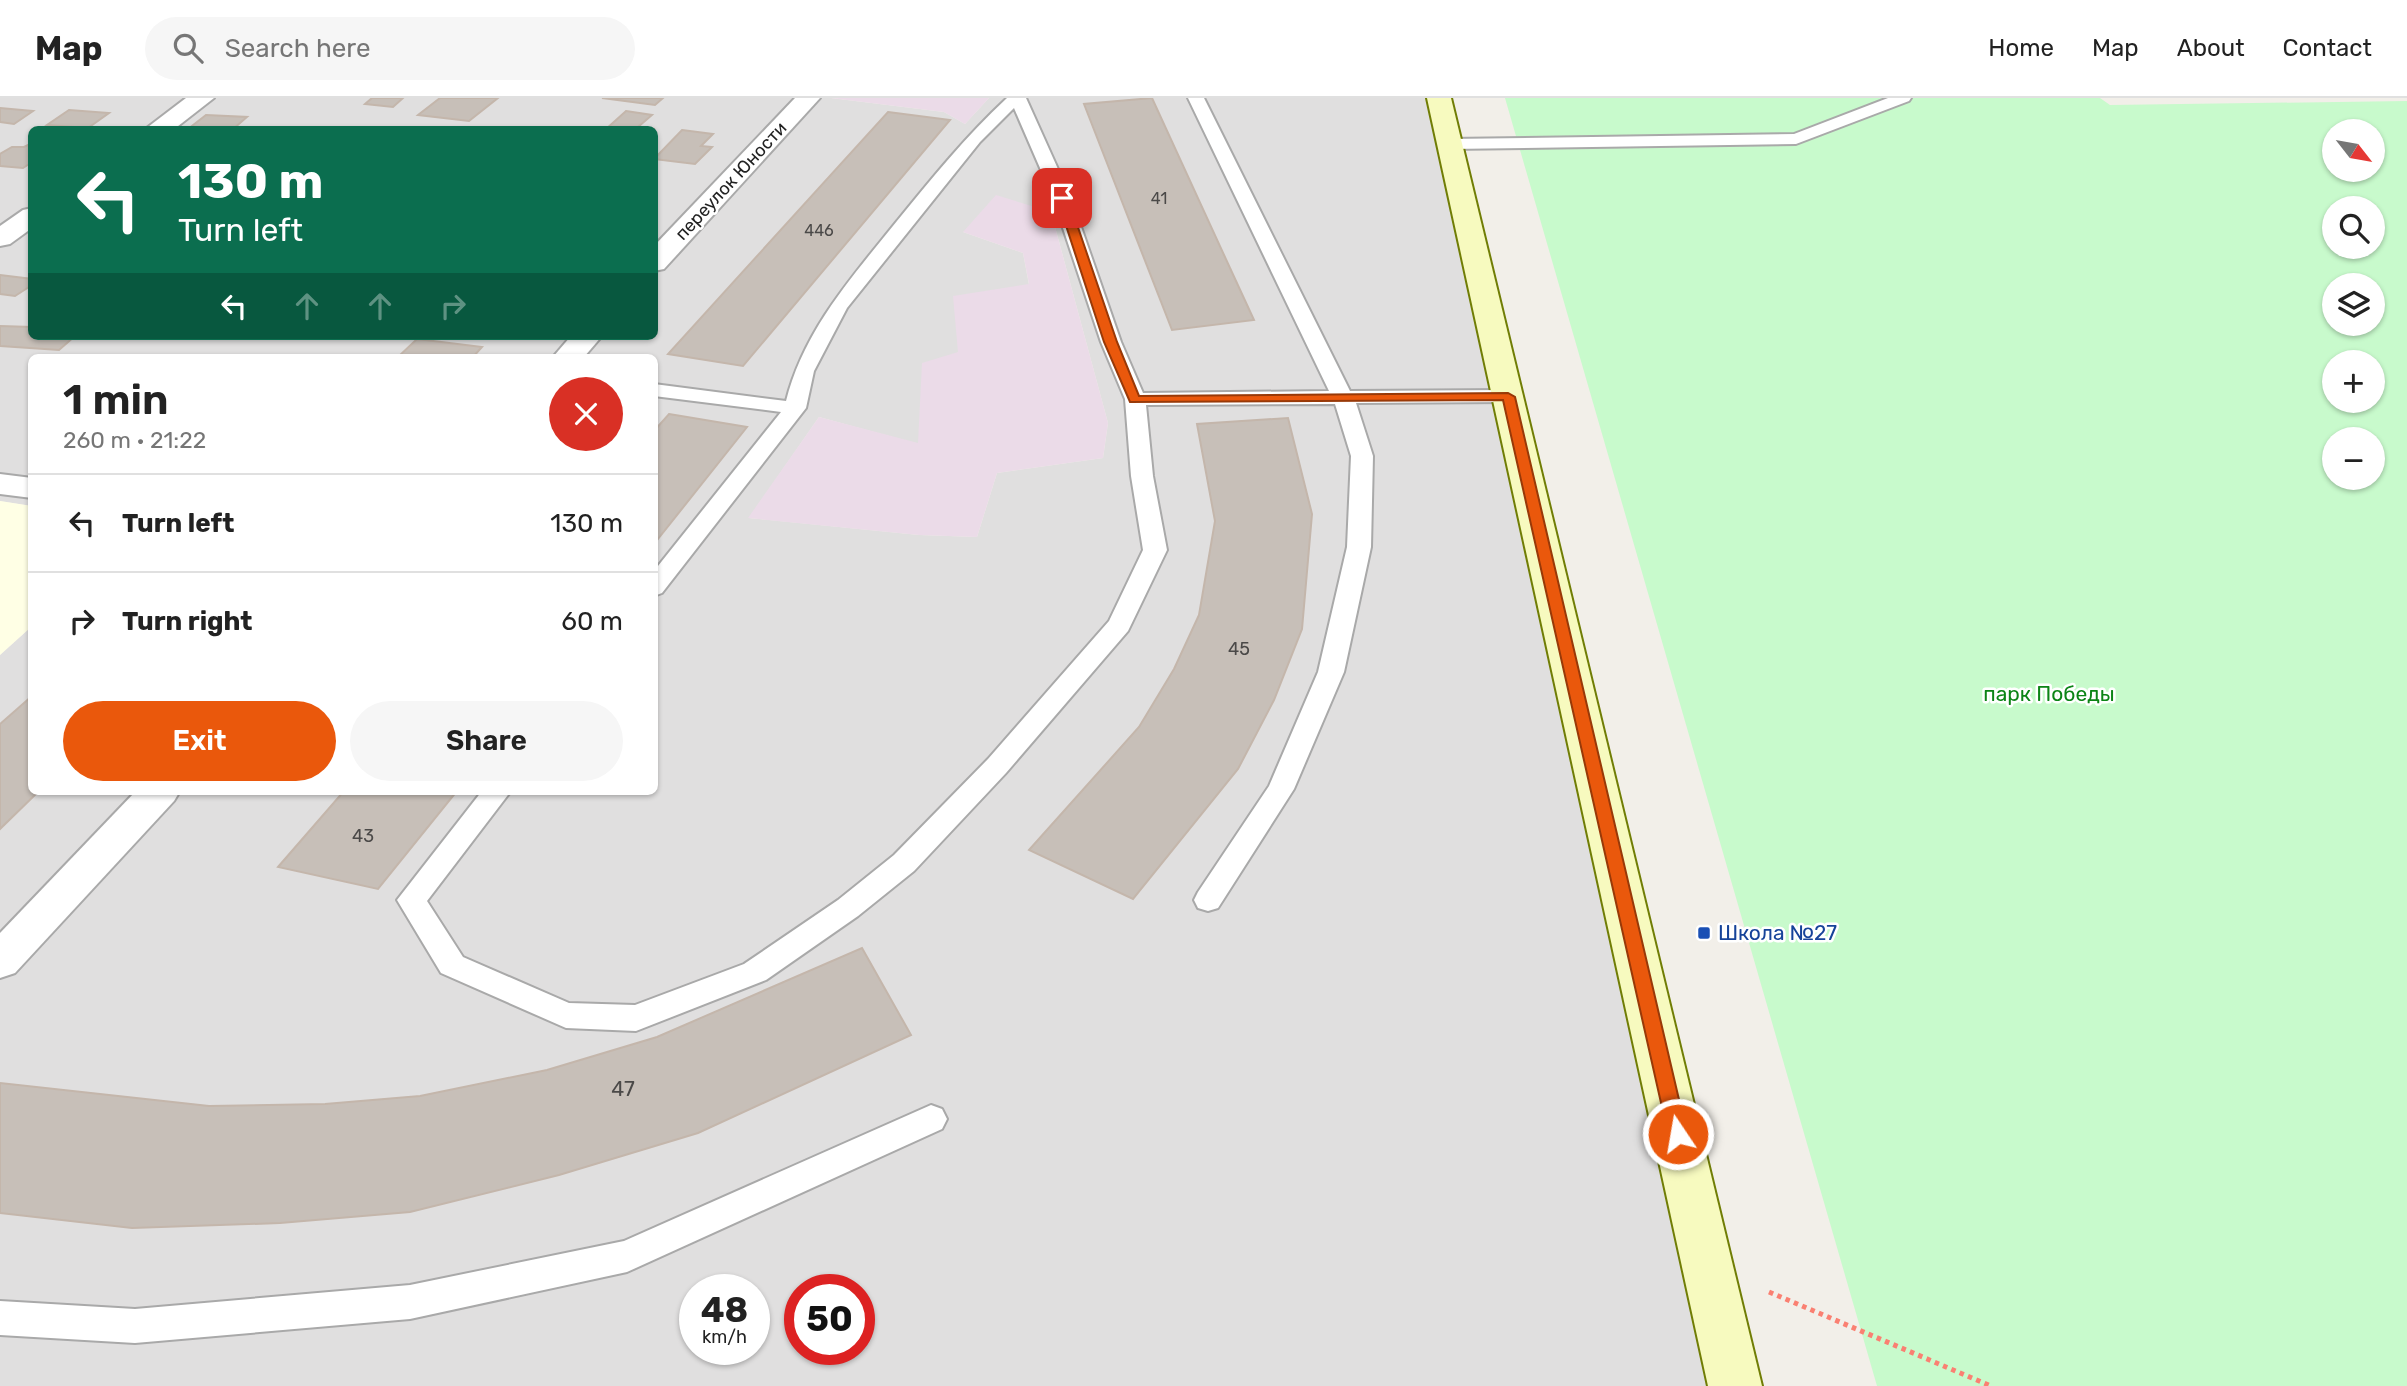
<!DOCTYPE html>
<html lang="en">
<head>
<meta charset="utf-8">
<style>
	body { margin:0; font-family:Rubik,sans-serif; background:#f6f6f6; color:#222; height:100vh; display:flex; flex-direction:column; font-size:26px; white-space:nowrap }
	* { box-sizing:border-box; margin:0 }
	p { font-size:23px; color:#767676 }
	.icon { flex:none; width:38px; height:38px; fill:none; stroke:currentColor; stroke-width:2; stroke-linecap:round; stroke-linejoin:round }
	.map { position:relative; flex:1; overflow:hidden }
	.details { position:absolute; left:28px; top:256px; width:630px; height:441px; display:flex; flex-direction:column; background:#fff; border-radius:10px; box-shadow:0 2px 5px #0004 }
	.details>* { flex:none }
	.banner { position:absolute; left:28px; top:28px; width:630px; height:214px; border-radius:10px; box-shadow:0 2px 5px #0004; background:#0b6e4f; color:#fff; overflow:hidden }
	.needle { width:46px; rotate:121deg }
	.controls { position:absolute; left:2322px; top:21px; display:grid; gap:14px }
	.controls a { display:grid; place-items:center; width:63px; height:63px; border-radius:50%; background:#fff; box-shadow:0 2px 5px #0004; font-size:35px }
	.speed { position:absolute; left:679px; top:1176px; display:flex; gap:14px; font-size:35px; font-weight:700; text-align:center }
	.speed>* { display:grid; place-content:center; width:91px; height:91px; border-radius:50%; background:#fff; box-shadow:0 2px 5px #0004; line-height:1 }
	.speed small { font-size:18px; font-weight:400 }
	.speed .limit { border:10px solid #d22; background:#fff; color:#111 }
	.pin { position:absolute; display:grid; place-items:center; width:60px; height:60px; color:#fff; margin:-30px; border-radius:14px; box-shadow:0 4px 10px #0006 }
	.me { position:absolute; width:77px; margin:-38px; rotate:348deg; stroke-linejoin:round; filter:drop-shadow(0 0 5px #0008) }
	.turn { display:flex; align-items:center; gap:24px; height:147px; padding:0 35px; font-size:32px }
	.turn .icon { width:91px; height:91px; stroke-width:2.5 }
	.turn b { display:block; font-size:49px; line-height:60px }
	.lanes { display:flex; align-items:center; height:66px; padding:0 35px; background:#0003; justify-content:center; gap:35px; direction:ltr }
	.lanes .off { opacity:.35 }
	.round { display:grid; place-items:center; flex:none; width:74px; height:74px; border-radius:37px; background:#f6f6f6 }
	.summary { display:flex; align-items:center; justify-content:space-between; height:119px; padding:0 35px }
	h1 { font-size:42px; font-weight:600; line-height:52px }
	.primary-button { display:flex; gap:14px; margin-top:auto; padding:14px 35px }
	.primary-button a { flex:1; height:80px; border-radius:42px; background:#ea580c; color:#fff; font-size:28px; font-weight:600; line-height:80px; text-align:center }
	.primary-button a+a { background:#f6f6f6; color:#222 }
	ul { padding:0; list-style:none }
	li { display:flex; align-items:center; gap:21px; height:98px; padding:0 35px; border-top:2px solid #e0e0e0 }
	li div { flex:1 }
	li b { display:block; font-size:26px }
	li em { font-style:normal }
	header { display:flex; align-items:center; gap:42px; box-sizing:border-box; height:98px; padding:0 35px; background:#fff; border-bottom:2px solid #e0e0e0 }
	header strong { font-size:33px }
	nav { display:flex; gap:38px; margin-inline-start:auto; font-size:24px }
	.search { width:490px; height:63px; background:#f6f6f6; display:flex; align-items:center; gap:18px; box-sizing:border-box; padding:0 24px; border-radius:38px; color:#767676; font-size:26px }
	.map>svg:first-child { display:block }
</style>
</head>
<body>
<header>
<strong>Map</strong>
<div class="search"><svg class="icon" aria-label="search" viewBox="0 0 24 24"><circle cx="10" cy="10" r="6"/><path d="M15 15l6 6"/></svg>Search here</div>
<nav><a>Home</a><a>Map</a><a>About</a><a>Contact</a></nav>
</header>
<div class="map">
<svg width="2407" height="1288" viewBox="0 0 2407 1288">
	<rect width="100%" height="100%" fill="#f2efe9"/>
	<path fill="#e0dfdf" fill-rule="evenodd" d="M0,0H831L944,14L965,26L989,0H1439L1735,1288H0V557L31,529L32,693H654V259H32L31,408L0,403ZM32,32H654V238H32ZM1051,114L1108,325L1103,360L997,375L977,439L919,437L749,420L819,319L918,346L958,254L1029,187L1023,155L963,134ZM695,1192H754V1251H695ZM800,1192H859V1251H800Z"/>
	<g fill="#ebdbe8">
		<path d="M831,0H989L965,26L944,14Z"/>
		<path d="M996,97L1051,114L1108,325L1103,360L997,375L977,439L919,437L748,420L819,319L918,345L922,265L958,254L953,198L1029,186L1023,155L963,134Z"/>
	</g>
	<path fill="#ffffe5" d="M0,403L32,408L31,529L0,557Z"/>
	<path fill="#c8facc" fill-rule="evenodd" d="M1505,0H2100L2110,7L2407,3V1288H1877ZM2334,33H2373V72H2334ZM2334,110H2373V149H2334ZM2334,187H2373V226H2334ZM2334,264H2373V303H2334ZM2334,341H2373V380H2334Z"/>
	<g fill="#c7bfb8" stroke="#c4b6ab" stroke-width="2">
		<path d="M372,0H403L393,9L365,6Z"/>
		<path d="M440,0H498L469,23L418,17Z"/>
		<path d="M602,0H663L655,7Z"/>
		<path d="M1152,0L1230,170L1254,222L1172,232L1084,6Z"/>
		<path d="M0,10L33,13L14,26L0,24Z"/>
		<path d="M69,12L109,15L88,30L47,27Z"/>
		<path d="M626,13L652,17L638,29L655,31L605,32Z"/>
		<path d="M888,14L950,22L743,268L668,256Z"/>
		<path d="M206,17L247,19L232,32L188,31Z"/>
		<path d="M682,32L713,36L701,48L712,49L695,66L654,61Z"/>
		<path d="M32,45V64L23,70L0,68V56L12,49H24Z"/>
		<path d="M0,177L32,181V187L15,198L0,196Z"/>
		<path d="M0,228L32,229V238H75L59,252L0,248Z"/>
		<path d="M417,241L482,249L473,259H398Z"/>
		<path d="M669,316L747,329L654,446V333Z"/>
		<path d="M1288,320L1312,416L1302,531L1274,602L1238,671L1133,801L1029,752L1139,629L1174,571L1199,517L1215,423L1197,326Z"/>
		<path d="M32,598V693H39L0,731V626Z"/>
		<path d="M344,693H457L378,791L278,769Z"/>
		<path d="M862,850L911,937L698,1035L559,1077L410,1114L280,1125L132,1130L0,1115V985L209,1008L325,1006L420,998L547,972L657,939Z"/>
	</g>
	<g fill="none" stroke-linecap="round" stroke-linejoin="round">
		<g stroke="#a9a9a9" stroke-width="4">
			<g id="lane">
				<path d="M1007,0H1026L1071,100L1121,244L1143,295L1329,293L1188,0H1204L1350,293L1508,292L1515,294L1518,298L1515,302L1508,304L1356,305L1373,358L1371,449L1344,574L1294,691L1218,810L1208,813L1198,810L1194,802L1198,794L1269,688L1318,574L1347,449L1351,358L1335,306L1146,307L1153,378L1167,452L1128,533L1006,675L914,773L858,818L766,882L636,933L566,930L441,875L397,802L482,693H511L427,803L463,859L569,905L635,907L744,866L838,802L894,757L988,661L1109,523L1143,452L1131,378L1125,301L1101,244L1053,100L1014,10L980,44L847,210L814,273L806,310L662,495L654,498V473L781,314L654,298V286L786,303C804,232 852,179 897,123C932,80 966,38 1007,0Z"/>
				<path d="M1888,0H1911L1909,3L1796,46L1449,51L1441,46L1449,41L1794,36Z"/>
				<path d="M931,1007L942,1011L947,1021L942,1031L627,1174L410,1221L135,1245L0,1237V1203L135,1211L410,1187L624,1143Z"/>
			</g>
		</g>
		<g stroke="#a9a9a9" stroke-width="4">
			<g id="street">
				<path d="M186,0H214L173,32H144Z"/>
				<path d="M795,0H820L664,171L654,173V148Z"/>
				<path d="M32,110V130L10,146L0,148V128L23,112Z"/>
				<path d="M571,238H602L584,259H553Z"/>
				<path d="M0,376L32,380V400L0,396Z"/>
				<path d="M136,693H180L174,703L15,875L0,880V835Z"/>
			</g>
		</g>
		<g stroke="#707d05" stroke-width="4">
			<path id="secondary" d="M1427,0H1451L1762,1288H1708Z"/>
		</g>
		<path stroke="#fa8072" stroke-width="5" stroke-dasharray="4.5 4.5" stroke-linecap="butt" d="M1769,1194L1991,1288"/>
		<use href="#lane" fill="#fff" fill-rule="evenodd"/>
		<use href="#street" fill="#fff" fill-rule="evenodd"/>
		<use href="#secondary" fill="#f7fabf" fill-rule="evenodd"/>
	</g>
	<path fill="#ea580c" stroke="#983908" stroke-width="2" d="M1062,97L1068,100L1117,244L1139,298L1508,295L1515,299L1687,1036L1684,1042L1678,1045L1671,1042L1668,1036L1503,302L1130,304L1104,244L1057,100Z"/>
	<rect fill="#1a4fb4" stroke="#fff" stroke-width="2.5" x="1697" y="828" width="14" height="14" rx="3.5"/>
	<g text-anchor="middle" stroke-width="5" stroke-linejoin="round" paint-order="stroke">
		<g font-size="16" fill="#4b4948">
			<text x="1159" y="106">41</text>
			<text x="819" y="138">446</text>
		</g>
		<g font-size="18" fill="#222" stroke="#fff">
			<text transform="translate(731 83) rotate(-47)" y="6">переулок Юности</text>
		</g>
		<g font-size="18" fill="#4b4948">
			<text x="1239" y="557">45</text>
			<text x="363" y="744">43</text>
		</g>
		<g font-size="21" fill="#0c8416" stroke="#fff">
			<text x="2049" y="603">парк Победы</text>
		</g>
		<g font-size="21" fill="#164399" stroke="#fff" text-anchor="start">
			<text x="1718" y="842">Школа №27</text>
		</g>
		<g font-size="21" fill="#4b4948">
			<text x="623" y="998">47</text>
		</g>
	</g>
</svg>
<div class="controls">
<a><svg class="needle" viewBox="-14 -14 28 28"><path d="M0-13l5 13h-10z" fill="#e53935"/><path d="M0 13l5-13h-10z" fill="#767676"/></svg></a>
<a><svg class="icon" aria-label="search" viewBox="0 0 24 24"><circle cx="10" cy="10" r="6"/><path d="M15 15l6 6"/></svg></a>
<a><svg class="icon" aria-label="layers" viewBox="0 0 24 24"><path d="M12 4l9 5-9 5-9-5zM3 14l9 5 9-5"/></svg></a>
<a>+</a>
<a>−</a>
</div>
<div class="speed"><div>48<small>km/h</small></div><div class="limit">50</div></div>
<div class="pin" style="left:1062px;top:100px;background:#d93025"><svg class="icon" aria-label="arrive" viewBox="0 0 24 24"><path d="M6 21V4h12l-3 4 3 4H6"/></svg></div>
<svg class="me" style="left:1678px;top:1036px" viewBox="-20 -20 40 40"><circle r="17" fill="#ea580c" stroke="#fff" stroke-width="3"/><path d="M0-11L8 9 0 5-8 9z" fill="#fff"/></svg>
<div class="banner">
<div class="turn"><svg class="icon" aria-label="left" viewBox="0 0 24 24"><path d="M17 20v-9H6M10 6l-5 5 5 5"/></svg><div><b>130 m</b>Turn left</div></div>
<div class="lanes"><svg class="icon" aria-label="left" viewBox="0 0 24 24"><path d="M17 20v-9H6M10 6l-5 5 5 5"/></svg><svg class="icon off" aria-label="ahead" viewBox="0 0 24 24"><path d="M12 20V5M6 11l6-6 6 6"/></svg><svg class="icon off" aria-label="ahead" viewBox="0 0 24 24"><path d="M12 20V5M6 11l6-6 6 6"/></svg><svg class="icon off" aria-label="right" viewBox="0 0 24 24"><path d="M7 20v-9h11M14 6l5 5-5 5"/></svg></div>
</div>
<section class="details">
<div class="summary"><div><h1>1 min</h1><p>260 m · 21:22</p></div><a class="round" style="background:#d93025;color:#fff"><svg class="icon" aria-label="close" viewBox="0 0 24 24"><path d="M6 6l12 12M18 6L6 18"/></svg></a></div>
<ul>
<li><svg class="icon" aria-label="left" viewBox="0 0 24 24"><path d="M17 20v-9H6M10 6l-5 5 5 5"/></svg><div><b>Turn left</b></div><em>130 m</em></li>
<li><svg class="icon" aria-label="right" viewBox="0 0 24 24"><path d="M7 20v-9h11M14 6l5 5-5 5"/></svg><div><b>Turn right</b></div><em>60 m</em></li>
</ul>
<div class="primary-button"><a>Exit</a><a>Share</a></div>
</section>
</div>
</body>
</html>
